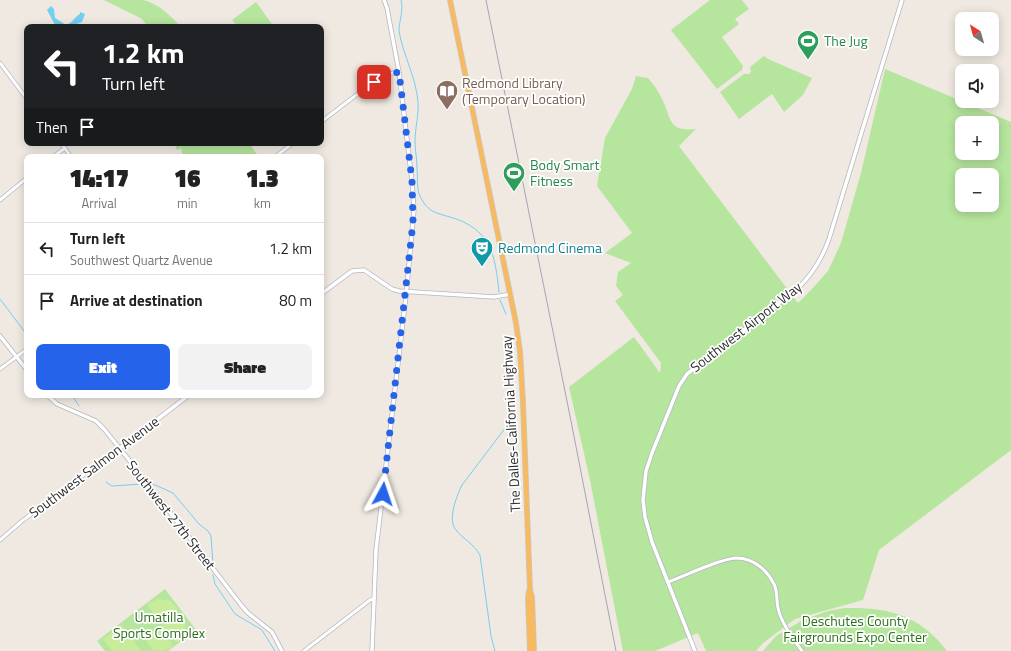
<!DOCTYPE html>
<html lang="en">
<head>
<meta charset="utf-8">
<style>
	body { margin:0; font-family:"Titillium Web",sans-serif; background:#f2f2f2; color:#222; height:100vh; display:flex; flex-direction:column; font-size:15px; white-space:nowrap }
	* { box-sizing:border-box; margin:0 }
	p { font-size:13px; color:#767676 }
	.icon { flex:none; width:22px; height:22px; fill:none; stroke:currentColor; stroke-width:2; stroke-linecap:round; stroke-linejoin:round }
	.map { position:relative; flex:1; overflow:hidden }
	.drawer { position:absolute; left:24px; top:154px; width:300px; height:244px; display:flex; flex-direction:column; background:#fff; border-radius:8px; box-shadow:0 2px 10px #0003 }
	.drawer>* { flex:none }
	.top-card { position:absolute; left:24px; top:24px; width:300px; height:122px; border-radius:8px; box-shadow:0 2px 10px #0003; background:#202124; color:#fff; overflow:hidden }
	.needle { width:26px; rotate:323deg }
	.tools { position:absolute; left:955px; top:12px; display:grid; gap:8px }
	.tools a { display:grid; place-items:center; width:44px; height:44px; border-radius:8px; background:#fff; box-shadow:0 2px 10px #0003; font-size:20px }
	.pin { position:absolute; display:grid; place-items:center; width:34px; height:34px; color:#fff; margin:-17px; border-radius:8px; box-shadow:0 2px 6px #0006 }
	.me { position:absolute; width:44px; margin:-22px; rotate:5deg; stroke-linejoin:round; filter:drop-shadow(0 0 3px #0008) }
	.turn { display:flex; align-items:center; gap:14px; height:84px; padding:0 12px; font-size:18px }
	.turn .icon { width:52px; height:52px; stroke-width:2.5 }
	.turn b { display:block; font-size:28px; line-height:34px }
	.then { display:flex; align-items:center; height:38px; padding:0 12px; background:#0003; gap:8px; font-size:15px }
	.eta { display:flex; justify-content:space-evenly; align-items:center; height:68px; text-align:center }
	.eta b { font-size:24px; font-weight:800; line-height:28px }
	.cta { display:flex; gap:8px; margin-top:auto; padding:8px 12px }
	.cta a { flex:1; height:46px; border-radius:8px; background:#2563eb; color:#fff; font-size:16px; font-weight:800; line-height:46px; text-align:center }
	.cta a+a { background:#f2f2f2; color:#222 }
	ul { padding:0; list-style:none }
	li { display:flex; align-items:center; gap:12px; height:52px; padding:0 12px; border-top:1px solid #e0e0e0 }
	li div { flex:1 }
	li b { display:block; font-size:15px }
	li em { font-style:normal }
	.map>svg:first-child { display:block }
</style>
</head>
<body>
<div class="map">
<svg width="1011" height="651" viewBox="0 0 1011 651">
	<rect width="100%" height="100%" fill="#efe9e1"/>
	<g fill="#b6e59e" fill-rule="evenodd">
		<path d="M104,0C116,0 130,0 142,0C157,2 172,17 181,27H148L142,19Z"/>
		<path d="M710,0H742L749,9L735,19L739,24L722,37L743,66L742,70L717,89L671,30Z"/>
		<path d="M256,2L274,27H238L232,20Z"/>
		<path d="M764,56L768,59L812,78L803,95L784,112L772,94L739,119L720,92L744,74H749L751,72L750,67Z"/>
		<path d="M885,69L1011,122V450L879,550L863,600L795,619L763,643L756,651H706L698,633L655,651H623L590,480L569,387L634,337L660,373L661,363L615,301L623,295L616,286L618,272L631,263L605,253L632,233L597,186L605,138L632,89L636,76L648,78C653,84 658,90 661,97C672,117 666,132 696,129L679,146L798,303L811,290L828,271L841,243L861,173ZM962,123H992V153H962ZM962,175H992V205H962Z"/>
		<path d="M174,143H245L251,146L259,157H183L181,148L177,150Z"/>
		<path d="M165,589L196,630L168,651H105L97,641Z"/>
		<path d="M845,608C888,607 920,615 947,651H763L776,636L803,620L828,611Z"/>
	</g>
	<g fill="#c9ec9a">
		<path d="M158,599L171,601L178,609L162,622H159L147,604Z"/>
		<path d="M181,612C189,623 187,635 177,643L163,627V624Z"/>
		<path d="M122,625L141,651H112L103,639Z"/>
		<path d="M158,628H161L173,646C167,651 161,651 153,650L145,639Z"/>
	</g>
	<path fill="#75cff0" d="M51,6L54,9L55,18L66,25C73,23 74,17 80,14V12L85,14L82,22L69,27H56L47,10Z"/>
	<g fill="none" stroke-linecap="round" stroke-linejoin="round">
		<g stroke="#75cff0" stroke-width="1">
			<path d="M401,0C404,10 399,21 399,31C403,55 416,77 418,102C419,115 415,128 415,141C415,150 417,159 417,168C418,177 416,191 421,198C428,212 436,213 450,217C491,229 495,254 499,292"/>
			<path d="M0,299L27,335"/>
			<path d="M500,300L506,314"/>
			<path d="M72,395L79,406"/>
			<path d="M106,482L112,486L143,484"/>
			<path d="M153,484L173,493L199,524L208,531L211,536L213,564"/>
			<path d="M213,575L215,584L235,614L262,630L275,651"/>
			<path d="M495,651L491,636L480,555C473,543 464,540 456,530C447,520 457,495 462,485L506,427"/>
		</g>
		<g stroke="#b4b7c1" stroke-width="4.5">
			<g id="tertiary">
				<path d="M0,63L27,99"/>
				<path d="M321,122L381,76L387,74L399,72"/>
				<path d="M61,143L71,157"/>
				<path d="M53,157L65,148"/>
				<path d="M275,157L293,143"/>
				<path d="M0,200L27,178"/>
				<path d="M0,369L27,349"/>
				<path d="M0,540L22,521L120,448"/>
				<path d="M668,582C685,576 721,558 738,558C754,559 767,570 774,584C778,592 776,600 778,608C781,623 793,638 802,651"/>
				<path d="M304,651L370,600L375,598"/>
			</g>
		</g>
		<g stroke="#b4b7c1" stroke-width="5">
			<g id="secondary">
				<path d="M321,294L352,271L364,270L392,289L399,291L494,297L511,294"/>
				<path d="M0,336L27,370"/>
				<path d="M47,395L57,404L96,421L104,429L146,481L241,605L248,613L272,632L282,651"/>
				<path d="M120,448L189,395"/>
				<path d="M372,651L376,550L406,296L414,210L412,181L399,72L387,8L384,0"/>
				<path d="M695,651L652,542L645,517L643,500L646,471L652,453L679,386L687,374L797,289C812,275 822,259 829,239L902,0"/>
			</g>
		</g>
		<g stroke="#c9c9c9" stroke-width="6">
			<g id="trunk">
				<path d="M450,0L516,323L520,352L523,403L530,590L532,597L534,651"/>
				<path d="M529,591L528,598L530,651"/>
			</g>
		</g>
		<use href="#tertiary" stroke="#fff" stroke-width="3"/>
		<use href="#secondary" stroke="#fff" stroke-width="3.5"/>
		<use href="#trunk" stroke="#f8ba60" stroke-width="4.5"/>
		<path stroke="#a3a6b8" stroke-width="1" d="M486,0L571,421L616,651"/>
	</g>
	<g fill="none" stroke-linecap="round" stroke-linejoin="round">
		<path stroke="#2563eb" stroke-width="7" stroke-dasharray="0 12.6" d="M374,82L384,75L399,72L412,181L413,222L383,494"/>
	</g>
	<defs>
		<g id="stadium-pin" transform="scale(1.15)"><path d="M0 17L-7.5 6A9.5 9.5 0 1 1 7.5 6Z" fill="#2e9e5b" stroke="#fff"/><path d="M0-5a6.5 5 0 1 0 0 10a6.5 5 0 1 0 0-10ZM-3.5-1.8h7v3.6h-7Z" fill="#fff"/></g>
		<g id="library-pin" transform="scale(1.15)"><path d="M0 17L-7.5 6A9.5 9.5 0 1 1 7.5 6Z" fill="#8d6e63" stroke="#fff"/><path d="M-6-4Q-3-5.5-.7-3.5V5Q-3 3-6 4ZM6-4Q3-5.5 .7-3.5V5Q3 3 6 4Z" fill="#fff"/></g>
		<g id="theatre-pin" transform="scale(1.15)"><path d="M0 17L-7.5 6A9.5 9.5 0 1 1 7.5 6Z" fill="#0f9aa8" stroke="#fff"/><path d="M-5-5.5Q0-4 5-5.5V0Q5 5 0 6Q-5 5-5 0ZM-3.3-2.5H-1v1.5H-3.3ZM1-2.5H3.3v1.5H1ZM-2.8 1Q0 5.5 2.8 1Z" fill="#fff"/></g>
	</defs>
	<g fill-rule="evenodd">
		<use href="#stadium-pin" x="808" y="41"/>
		<use href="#library-pin" x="447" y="91"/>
		<use href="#stadium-pin" x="514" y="173"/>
		<use href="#theatre-pin" x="482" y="248"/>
	</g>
	<g text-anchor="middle" stroke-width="3.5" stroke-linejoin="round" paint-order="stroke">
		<g font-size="14" fill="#27864d" stroke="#fff" text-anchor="start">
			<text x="824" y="46">The Jug</text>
			<text x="530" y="170">Body Smart<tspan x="530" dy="16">Fitness</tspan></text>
		</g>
		<g font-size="14" fill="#785e54" stroke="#fff" text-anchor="start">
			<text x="462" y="88">Redmond Library<tspan x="462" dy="16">(Temporary Location)</tspan></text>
		</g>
		<g font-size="14" fill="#0d838f" stroke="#fff" text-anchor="start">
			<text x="498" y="253">Redmond Cinema</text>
		</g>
		<g font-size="14" fill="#2e2e2e" stroke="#fff">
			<text transform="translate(746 327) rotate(-38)" y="5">Southwest Airport Way</text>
			<text transform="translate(511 424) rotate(-93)" y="5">The Dalles-California Highway</text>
			<text transform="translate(94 467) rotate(-37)" y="5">Southwest Salmon Avenue</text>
			<text transform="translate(171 515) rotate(52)" y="5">Southwest 27th Street</text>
		</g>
		<g font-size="14" fill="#2c6e1b" stroke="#fff">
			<text x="159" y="622">Umatilla<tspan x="159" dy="16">Sports Complex</tspan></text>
			<text x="855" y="626">Deschutes County<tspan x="855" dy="16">Fairgrounds Expo Center</tspan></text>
		</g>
	</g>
</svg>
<div class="tools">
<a><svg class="needle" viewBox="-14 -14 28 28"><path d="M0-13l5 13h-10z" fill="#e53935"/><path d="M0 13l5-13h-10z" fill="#767676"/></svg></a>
<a><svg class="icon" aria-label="sound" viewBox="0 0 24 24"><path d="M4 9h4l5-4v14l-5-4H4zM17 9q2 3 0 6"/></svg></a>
<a>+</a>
<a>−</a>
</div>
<div class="pin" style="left:374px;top:82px;background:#d93025"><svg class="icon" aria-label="arrive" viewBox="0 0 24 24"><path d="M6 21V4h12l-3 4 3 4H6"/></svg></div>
<svg class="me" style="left:383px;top:494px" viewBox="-20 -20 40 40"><path d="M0-17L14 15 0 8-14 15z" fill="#2563eb" stroke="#fff" stroke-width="4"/></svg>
<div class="top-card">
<div class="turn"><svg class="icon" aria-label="left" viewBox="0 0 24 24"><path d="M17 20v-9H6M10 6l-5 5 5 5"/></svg><div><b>1.2 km</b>Turn left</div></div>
<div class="then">Then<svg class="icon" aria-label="arrive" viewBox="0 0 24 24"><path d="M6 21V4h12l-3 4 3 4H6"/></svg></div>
</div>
<section class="drawer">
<div class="eta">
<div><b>14:17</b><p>Arrival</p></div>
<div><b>16</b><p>min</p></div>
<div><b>1.3</b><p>km</p></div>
</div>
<ul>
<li><svg class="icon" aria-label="left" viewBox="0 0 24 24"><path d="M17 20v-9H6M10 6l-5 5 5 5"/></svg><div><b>Turn left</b><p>Southwest Quartz Avenue</p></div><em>1.2 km</em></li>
<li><svg class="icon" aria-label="arrive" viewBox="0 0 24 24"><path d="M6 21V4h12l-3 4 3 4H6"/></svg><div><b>Arrive at destination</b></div><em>80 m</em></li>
</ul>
<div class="cta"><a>Exit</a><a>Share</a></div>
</section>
</div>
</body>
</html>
